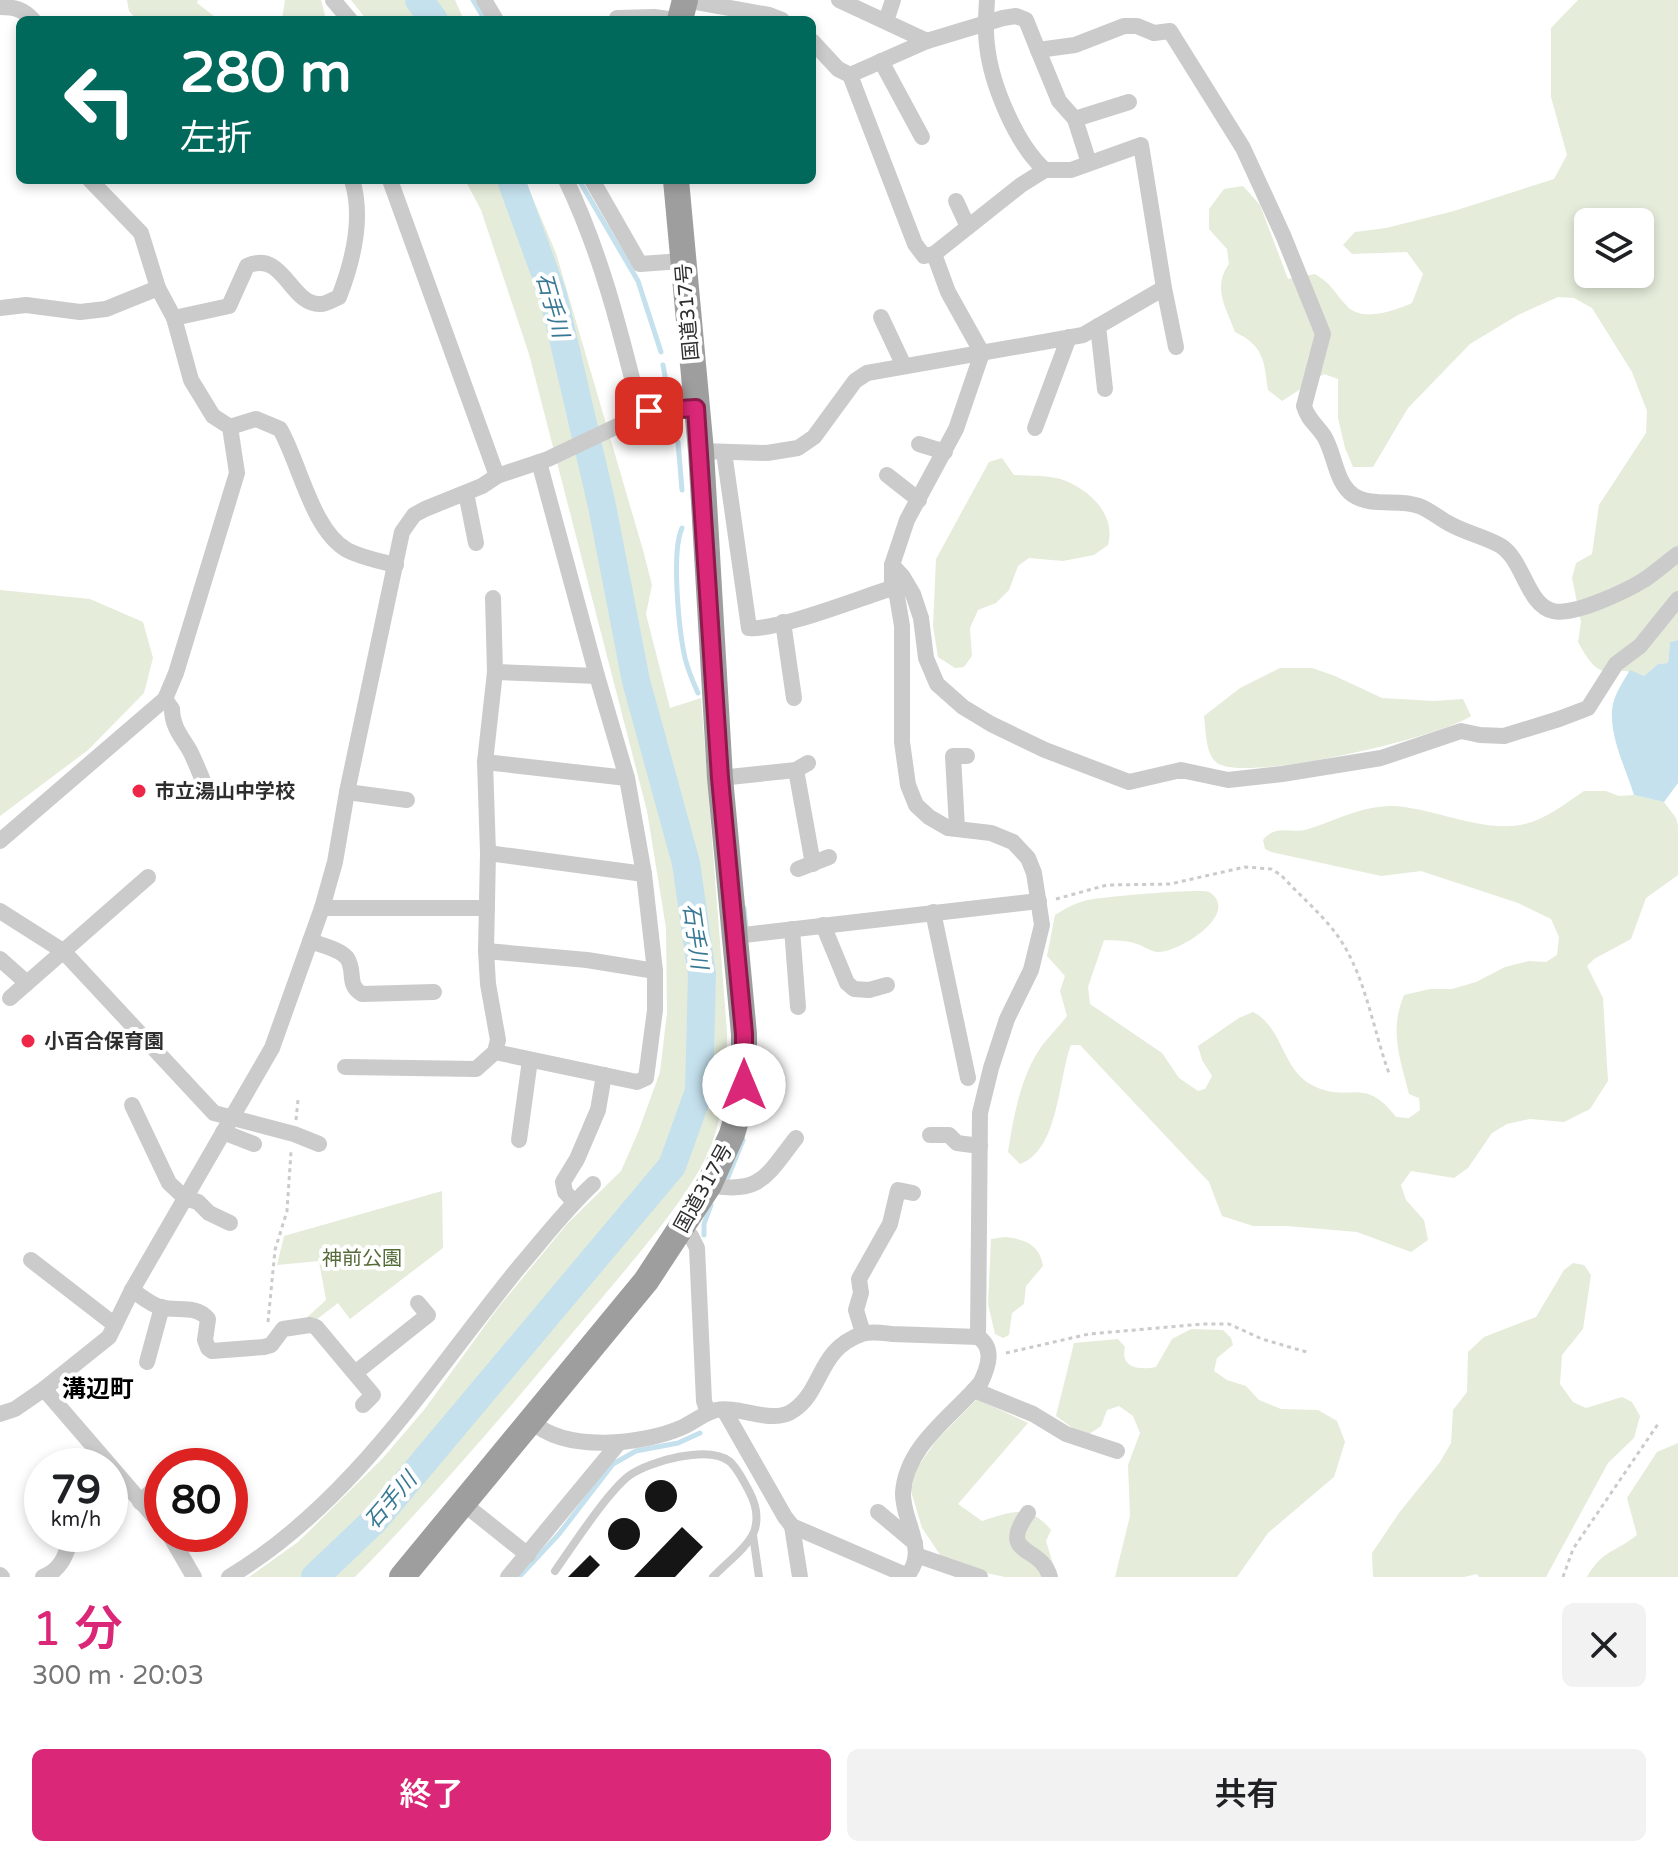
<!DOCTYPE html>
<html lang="ja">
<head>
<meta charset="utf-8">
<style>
	body { margin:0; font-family:"Varela Round","Noto Sans JP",sans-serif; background:#f2f2f2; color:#202124; height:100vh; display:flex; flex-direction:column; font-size:30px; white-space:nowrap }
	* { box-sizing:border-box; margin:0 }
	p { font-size:26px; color:#757577 }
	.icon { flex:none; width:44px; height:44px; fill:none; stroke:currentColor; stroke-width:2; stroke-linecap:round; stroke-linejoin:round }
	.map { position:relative; height:1577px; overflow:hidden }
	.sheet { display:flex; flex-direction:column; background:#fff; flex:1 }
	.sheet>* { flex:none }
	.top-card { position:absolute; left:16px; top:16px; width:800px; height:168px; border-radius:12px; box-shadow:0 4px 12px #0003; background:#00695c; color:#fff; overflow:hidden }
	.controls { position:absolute; left:1574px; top:208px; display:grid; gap:16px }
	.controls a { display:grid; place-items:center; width:80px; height:80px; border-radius:12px; background:#fff; box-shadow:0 4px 12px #0003; font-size:40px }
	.speed { position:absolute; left:24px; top:1448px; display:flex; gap:16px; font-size:40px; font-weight:700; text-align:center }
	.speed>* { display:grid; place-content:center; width:104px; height:104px; border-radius:50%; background:#fff; box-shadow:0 4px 12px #0003; line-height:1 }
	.speed small { font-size:20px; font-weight:400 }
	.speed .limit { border:12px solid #d22; background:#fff; color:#111 }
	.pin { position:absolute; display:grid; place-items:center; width:68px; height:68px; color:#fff; margin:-34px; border-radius:16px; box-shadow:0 4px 12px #0006 }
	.me { position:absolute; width:88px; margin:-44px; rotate:0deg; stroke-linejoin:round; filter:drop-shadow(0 0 6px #0008) }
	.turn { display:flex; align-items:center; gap:28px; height:168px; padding:0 32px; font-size:36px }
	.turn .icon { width:104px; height:104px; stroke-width:2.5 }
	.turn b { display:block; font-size:56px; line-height:68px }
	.round { display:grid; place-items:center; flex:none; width:84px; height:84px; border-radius:12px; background:#f2f2f2 }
	.headline { display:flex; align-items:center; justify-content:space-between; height:136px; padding:0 32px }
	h1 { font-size:48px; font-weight:600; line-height:60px; color:#db2777 }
	.primary-button { display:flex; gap:16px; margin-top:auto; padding:16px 32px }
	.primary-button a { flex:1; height:92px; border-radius:12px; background:#db2777; color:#fff; font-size:32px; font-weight:600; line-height:92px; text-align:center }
	.primary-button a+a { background:#f2f2f2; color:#202124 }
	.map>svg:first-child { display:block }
</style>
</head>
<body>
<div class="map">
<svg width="1678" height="1577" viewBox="0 0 1678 1577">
	<rect width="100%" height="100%" fill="#fff"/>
	<g fill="#e5ecda" fill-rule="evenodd">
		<path d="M127,0H198L197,3L219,20H137L129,11Z"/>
		<path d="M285,0H321L325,15L323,20H282Z"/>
		<path d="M351,0H455L464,20H367Z"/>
		<path d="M1578,0H1678V640L1670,642L1668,663L1658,664L1644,676C1605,660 1604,690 1578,642L1581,622L1572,578L1576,563L1592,554L1599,505L1646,433L1647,411L1632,372L1592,308L1574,298L1558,297L1518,315L1470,344L1408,408L1373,467H1353L1345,448L1338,418V379L1324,374L1282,401L1268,390C1264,361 1264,346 1235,332C1226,308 1212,287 1229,264L1227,249L1209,229V209L1224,189L1243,186L1260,205L1288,279L1315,274C1333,285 1333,291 1346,305C1361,323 1394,311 1412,303L1423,274L1407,252L1352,254L1343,245L1355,232L1386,228L1454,211L1554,179L1567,155L1551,97V28ZM1588,222H1640V274H1588Z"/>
		<path d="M465,180H525L556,253L643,550L652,585L646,614L670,708L701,698L727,1032C727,1071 725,1109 711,1146C692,1194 635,1258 601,1299C521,1394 442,1489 355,1577H249L298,1542L382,1459L424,1410L497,1309L567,1224L621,1171L639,1130L660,1072L667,1013L666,928L647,811L529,354L481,210Z"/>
		<path d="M1002,458L1014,475C1030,476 1052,475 1066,481C1092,492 1116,516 1108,545L1094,555L1063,561L1029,558L1018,566L1009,590L996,603L978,610L970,628L972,656L964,667L955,668L938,657L933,626L936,559L989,462Z"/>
		<path d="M0,590L90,599L143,622L153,658L144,693L88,750L0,816Z"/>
		<path d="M1280,668H1312L1335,676L1382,698L1434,701L1463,699L1471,716C1442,737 1240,785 1216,762C1205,752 1206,730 1204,716L1240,688Z"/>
		<path d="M1584,791H1606L1619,796L1634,795L1664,802L1676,818L1678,826V875L1646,898L1631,939L1594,959L1587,966L1603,998L1608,1081L1590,1109L1564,1122L1530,1119L1507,1124L1492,1133L1468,1168L1454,1178L1411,1171L1401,1185L1406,1200L1424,1220L1428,1240L1411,1252L1357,1232L1287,1226H1253L1222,1216L1209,1182L1080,1045H1071C1058,1079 1059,1150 1020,1164L1008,1152C1013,1119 1020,1079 1039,1050C1047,1038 1058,1028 1067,1016L1060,991L1065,976L1047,956L1055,915C1066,908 1075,903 1088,900C1101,897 1202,888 1209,892C1242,913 1179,953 1157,952C1150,951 1142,945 1134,943C1125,940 1114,941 1104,940L1088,987L1090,1004L1162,1053L1179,1078L1198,1091L1205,1089L1212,1076L1202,1060L1198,1046L1239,1018L1253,1012C1283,1027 1282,1070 1312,1085C1349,1105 1363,1074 1396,1117L1409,1118L1420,1110L1419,1098L1409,1094C1400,1058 1389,1031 1404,995L1430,989H1452L1476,982L1505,967L1529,961L1546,962L1557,955L1559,937L1551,919L1518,903L1421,871L1381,876L1271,852L1265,849L1263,840C1277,823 1290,835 1308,829C1335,821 1361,806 1391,806C1433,807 1483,834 1525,824C1546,819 1566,803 1584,791Z"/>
		<path d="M442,1191L443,1248L350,1319L338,1303L312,1323H301L326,1300L319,1261L277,1265L284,1236Z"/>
		<path d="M1005,1237C1025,1239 1040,1245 1043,1266L1026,1286L1024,1304L1012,1313L1009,1335L1003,1338L995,1334L988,1304L991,1239Z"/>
		<path d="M1573,1263L1584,1265L1591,1275L1583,1329L1562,1355L1560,1384L1573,1402L1586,1408L1622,1397L1632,1402L1640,1416L1634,1438L1608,1463L1546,1577H1479L1477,1574L1464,1577H1373L1372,1553L1399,1513L1440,1462L1451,1443L1453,1410L1467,1392L1468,1352L1484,1337L1536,1317L1564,1270Z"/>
		<path d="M1191,1329L1223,1330L1231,1338L1233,1345L1217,1358L1214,1371L1227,1380L1246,1386L1259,1400L1281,1409L1318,1410L1337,1421L1345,1442L1334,1477L1268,1533L1237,1577H1115L1130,1516L1128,1465L1140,1433L1133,1416L1119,1406L1107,1410L1101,1426L1085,1437L1056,1416L1074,1343L1118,1339L1125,1347C1120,1369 1140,1370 1156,1367L1172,1339Z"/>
		<path d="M977,1399L1028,1423L958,1504L982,1521C1011,1512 1029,1503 1051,1530L1046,1541L1057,1577H1005L976,1571L943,1559L922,1528L911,1491L916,1469L936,1441Z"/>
		<path d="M1678,1443V1577H1587C1602,1550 1616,1552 1637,1535L1627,1498L1657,1452Z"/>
	</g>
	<path fill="#c5e1ed" d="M1678,640V783L1664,802L1634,795C1626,769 1610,738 1612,710C1613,696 1623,682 1630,670L1644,676L1658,664L1668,663L1670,642Z"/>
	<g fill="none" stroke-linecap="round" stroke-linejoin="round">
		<g stroke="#c5e1ed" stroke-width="5">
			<path d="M473,0L485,20"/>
			<path d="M579,180L638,281L661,352"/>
			<path d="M663,365L666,381"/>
			<path d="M678,442L682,490"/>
			<path d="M682,528C671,552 679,631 685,658C688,670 693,682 698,693"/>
			<path d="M744,908L746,928"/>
			<path d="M728,1177L743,1140"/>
			<path d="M704,1235V1224L711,1205"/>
			<path d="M519,1577L559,1534L613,1464L636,1451L678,1443L700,1433"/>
		</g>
		<g stroke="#c5e1ed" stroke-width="28">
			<path d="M419,0L434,20"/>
			<path d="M315,1577L375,1520L672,1166L699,1091L702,975L686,863L636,681L602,506L553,295L511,180"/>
		</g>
	</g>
	<g fill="#151515">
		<circle cx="661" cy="1496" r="16"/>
		<circle cx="624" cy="1534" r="16"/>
		<path d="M682,1527L703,1547L675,1577H634Z"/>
		<path d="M590,1555L600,1565L588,1577H568Z"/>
	</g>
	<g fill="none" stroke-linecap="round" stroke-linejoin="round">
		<g stroke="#cbcbcb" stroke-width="3" stroke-dasharray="4 4" stroke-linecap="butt">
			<path d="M1056,899L1107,885L1170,884L1245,867L1271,869L1281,875C1299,895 1321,913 1337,935C1366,975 1373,1031 1390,1076"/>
			<path d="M296,1120L298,1100"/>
			<path d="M268,1322L275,1250L287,1211L291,1152"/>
			<path d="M1006,1353L1089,1334L1203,1324H1229L1262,1339L1310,1353"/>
			<path d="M1563,1577L1573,1549L1658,1424"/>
		</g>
		<g stroke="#cbcbcb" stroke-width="8">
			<path d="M753,1535L759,1577"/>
			<path d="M555,1571C572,1547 608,1491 630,1475C650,1461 708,1445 729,1461C737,1467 744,1482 749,1491C756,1504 759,1518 754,1532C747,1548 725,1564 713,1577"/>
		</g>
		<g stroke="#cbcbcb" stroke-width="16">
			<path d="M333,0L350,20"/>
			<path d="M484,0L496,20"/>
			<path d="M685,0L769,15L782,20"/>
			<path d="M839,0L927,41"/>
			<path d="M987,0C986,15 985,30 987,45C991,84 1016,144 1045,170"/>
			<path d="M0,7C14,7 23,9 33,20"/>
			<path d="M617,18L654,17L676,20"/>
			<path d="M886,21L893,0"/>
			<path d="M812,41L838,69L850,75L915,244L924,256L934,254L948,292L982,353L956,429L907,520L892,565V588L897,596L902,626V742L908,785L916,805L929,817L948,828L991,833L1013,842L1028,858L1034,873L1042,925L1031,970L1007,1019L991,1068L980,1113L978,1337C995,1348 988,1367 981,1382C953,1416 906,1445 903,1493C902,1522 930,1551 906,1577"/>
			<path d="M1038,50L1059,101L1075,119L1089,163"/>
			<path d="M881,61L922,137"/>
			<path d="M850,75L927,41L1003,18L1016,16L1026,20L1038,50L1075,45L1124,26H1137L1154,33L1170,31L1243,148L1283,235L1323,334L1304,406C1308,420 1316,424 1324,436C1335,454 1335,482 1353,495C1372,508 1399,498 1419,506C1430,510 1440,519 1450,524C1466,533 1486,537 1501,546C1524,561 1527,605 1553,611C1574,616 1626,591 1644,580C1656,572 1667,562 1678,554"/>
			<path d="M1075,119L1129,102"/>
			<path d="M390,180L497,476"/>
			<path d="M566,180C602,255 621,334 641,414"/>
			<path d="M592,180L640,264L682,261"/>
			<path d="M956,201L968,227"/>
			<path d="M1164,288L1176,347"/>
			<path d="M0,308L26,305L80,312L106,309L158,288"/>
			<path d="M881,317L904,366"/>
			<path d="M174,318L229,306L247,266C284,249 290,306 321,304C327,304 334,299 339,297C353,261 364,218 352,180"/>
			<path d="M1098,326L1105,389"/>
			<path d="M230,427L256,419L280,429C300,464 312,530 347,550C362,558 379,561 396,565"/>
			<path d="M1035,428L1069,337"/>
			<path d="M919,444L945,452"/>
			<path d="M701,451L767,453L798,448L814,437L855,381L867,373L1083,335L1164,288L1141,145L1071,170H1045L1021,185L934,254"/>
			<path d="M724,452L749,628C777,631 860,598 892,588"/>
			<path d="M887,475L919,500"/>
			<path d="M466,493L476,543"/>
			<path d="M892,565L903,577L913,594L921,618L926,658L937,684L963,707L991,724L1045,750L1129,782L1181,770L1228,780L1282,774L1381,758L1461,731L1480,735L1504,736L1559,719L1588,708L1616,664L1640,646L1678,599"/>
			<path d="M783,622L794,698"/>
			<path d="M495,672L597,676"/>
			<path d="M165,699L172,709C172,727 182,737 190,751C196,763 201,776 206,788"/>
			<path d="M485,762L627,778"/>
			<path d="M796,770L813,864"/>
			<path d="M720,778L796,770L808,763"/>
			<path d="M347,792L407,800"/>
			<path d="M957,828L953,756H967"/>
			<path d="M0,841L165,699L176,673L237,473L230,427L213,416L191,380L174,318L158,288L141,233L90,180"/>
			<path d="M488,853L644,874"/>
			<path d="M798,869L829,857"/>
			<path d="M322,908H487"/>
			<path d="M0,911L63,951L214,1113L294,1134L319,1144"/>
			<path d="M933,912L968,1078"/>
			<path d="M823,925L847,983L854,989L869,990L887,985"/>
			<path d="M792,929L798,1007"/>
			<path d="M735,936L1039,901"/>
			<path d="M310,941C320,945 340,949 347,958C356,971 346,985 362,994L434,992"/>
			<path d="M486,951L587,960L655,971"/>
			<path d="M0,959L27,983"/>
			<path d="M10,998L148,877"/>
			<path d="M495,1052L637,1082L646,1078L655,1010V971L644,874L627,778L597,676L539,462"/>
			<path d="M345,1067L476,1069L495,1052L498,1040L488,984L486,951L488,853L485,762L495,672L493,598"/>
			<path d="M132,1105L169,1183L185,1198L198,1202L209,1213L230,1223"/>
			<path d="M223,1132L254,1144"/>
			<path d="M930,1135H949L957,1143L980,1146"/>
			<path d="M519,1140L530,1060"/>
			<path d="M709,1185C761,1195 767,1175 796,1138"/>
			<path d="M574,1202L565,1192L563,1182L577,1159L598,1110L604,1075"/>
			<path d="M681,1229L691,1236L697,1248L704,1401L708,1413"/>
			<path d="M31,1260L115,1325"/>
			<path d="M132,1290C141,1296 150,1304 160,1307C176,1312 196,1304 208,1319L205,1340L208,1348L212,1351L264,1347L271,1345L283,1329L310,1325L316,1327L373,1395L363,1405"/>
			<path d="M863,1333L856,1310L861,1293L859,1279L890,1224L898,1190L913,1193"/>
			<path d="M147,1362L162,1307"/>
			<path d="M355,1373L428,1315L418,1303"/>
			<path d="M44,1389L162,1526"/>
			<path d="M974,1390L1033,1414L1066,1434L1117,1451"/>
			<path d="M724,1410L785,1517L792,1526L908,1576"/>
			<path d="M0,1414L15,1409L44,1389L109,1337L132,1290L272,1048L322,908L335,862L347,792L402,532L414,515L425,509L482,486L497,476L548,459L649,411L696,408"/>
			<path d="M531,1421C566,1453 642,1445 683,1427C694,1422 704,1413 716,1410C740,1405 773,1426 794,1410C823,1390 818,1349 862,1334C870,1331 883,1333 892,1334C921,1335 949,1336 978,1337"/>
			<path d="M179,1466L188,1457"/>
			<path d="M140,1502L162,1482"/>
			<path d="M464,1504L528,1555"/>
			<path d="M878,1512L915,1543"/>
			<path d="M1028,1513C997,1557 1041,1544 1050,1577"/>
			<path d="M792,1526L800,1577"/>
			<path d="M169,1534L194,1577"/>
			<path d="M916,1555L980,1577"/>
			<path d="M0,1575L2,1577"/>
			<path d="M43,1577C63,1569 66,1553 73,1534"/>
			<path d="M229,1577C353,1503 430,1376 520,1266C544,1238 566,1209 593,1184"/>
			<path d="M508,1577L618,1444"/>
		</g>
		<g stroke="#9e9e9e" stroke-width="26">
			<path d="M680,20L685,0"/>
			<path d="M402,1577L646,1281L709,1185L732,1134L739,1110L744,1085V1034L720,778L701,451L676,180"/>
		</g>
	</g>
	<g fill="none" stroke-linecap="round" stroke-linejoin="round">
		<g stroke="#8e194d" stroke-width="20">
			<path id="route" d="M649,411L696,408L720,778L744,1034V1085"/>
		</g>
		<use href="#route" stroke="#db2777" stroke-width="14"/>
	</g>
	<g fill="#ee2647" stroke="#fff" stroke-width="3">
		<circle cx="139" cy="791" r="8"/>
		<circle cx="28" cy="1041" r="8"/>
	</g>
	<g text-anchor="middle" stroke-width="8" stroke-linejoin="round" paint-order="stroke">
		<g font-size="20" fill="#2e2e2e" stroke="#fff">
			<text transform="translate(687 312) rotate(-95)" y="7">国道317号</text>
			<text transform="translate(703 1188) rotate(-61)" y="7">国道317号</text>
		</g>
		<g font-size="20" font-weight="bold" fill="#2e2e2e" stroke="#fff" text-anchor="start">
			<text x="155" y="798">市立湯山中学校</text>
			<text x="44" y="1048">小百合保育園</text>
		</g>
		<g font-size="20" fill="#556c39" stroke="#fff">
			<text x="362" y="1265">神前公園</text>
		</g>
		<g font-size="22" font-style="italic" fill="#377894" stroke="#fff">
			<text transform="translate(553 305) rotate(74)" y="8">石手川</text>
			<text transform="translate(696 936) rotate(82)" y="8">石手川</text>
			<text transform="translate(390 1500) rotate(-49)" y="8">石手川</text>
		</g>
		<g font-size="24" font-weight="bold" fill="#000" stroke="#fff">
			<text x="98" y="1397">溝辺町</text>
		</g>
	</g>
</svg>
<div class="controls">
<a><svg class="icon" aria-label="layers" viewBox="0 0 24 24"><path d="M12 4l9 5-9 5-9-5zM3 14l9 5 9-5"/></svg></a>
</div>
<div class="speed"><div>79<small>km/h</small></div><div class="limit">80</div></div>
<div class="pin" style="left:649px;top:411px;background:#d93025"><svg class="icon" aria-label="arrive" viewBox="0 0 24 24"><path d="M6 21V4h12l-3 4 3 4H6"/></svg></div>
<svg class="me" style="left:744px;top:1085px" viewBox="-20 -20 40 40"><circle r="19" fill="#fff"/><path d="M0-13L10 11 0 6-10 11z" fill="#db2777"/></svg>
<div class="top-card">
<div class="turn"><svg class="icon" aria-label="left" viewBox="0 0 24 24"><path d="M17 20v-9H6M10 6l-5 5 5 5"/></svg><div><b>280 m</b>左折</div></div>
</div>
</div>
<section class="sheet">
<div class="headline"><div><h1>1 分</h1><p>300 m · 20:03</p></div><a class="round"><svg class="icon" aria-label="close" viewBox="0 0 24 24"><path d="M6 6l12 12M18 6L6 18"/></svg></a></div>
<div class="primary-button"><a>終了</a><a>共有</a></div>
</section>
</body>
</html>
